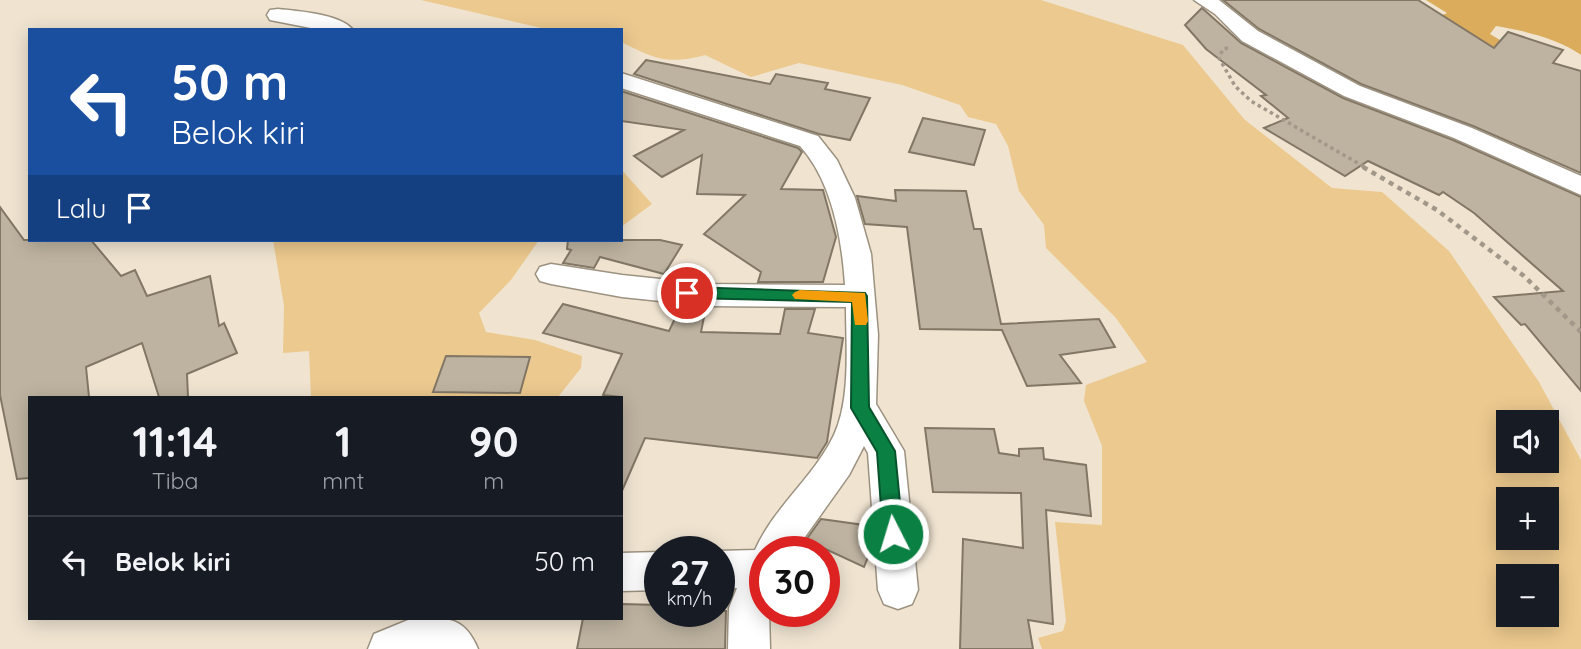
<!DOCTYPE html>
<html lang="id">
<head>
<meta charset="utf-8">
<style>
	body { margin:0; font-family:Quicksand,sans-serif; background:#20242c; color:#f1f3f6; height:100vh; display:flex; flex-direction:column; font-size:26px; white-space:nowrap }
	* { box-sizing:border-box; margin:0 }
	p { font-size:23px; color:#9ea1a6 }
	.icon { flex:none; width:38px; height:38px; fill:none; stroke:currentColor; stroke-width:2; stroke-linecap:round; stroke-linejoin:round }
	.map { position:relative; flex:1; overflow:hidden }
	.sheet { position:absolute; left:28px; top:396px; width:595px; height:224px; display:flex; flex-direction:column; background:#171b24; border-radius:0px; box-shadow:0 4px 18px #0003 }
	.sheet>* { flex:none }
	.guide { position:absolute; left:28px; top:28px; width:595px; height:214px; border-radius:0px; box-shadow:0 4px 18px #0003; background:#1a4fa0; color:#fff; overflow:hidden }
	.buttons { position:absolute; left:1496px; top:410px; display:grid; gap:14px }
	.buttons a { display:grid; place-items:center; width:63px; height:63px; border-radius:0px; background:#171b24; box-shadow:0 4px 18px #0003; font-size:35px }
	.speed { position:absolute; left:644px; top:536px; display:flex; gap:14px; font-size:35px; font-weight:700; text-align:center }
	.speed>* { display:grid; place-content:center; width:91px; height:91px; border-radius:50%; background:#171b24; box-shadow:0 4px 18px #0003; line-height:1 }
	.speed small { font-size:18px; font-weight:400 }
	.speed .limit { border:10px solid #d22; background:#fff; color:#111 }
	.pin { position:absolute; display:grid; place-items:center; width:60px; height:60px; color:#fff; margin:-30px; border:4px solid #fff; border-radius:50%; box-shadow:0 2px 7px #0007 }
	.me { position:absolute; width:77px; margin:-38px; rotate:355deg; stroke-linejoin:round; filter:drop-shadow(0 0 5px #0008) }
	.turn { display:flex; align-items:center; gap:24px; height:147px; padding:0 28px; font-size:32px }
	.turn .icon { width:91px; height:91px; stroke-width:2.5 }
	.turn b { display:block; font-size:49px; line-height:60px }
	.then { display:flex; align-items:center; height:66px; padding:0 28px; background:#0003; gap:14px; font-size:26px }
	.eta { display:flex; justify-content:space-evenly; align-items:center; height:119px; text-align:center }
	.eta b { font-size:42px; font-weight:800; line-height:49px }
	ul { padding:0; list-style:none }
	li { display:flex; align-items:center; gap:21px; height:91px; padding:0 28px; border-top:2px solid #363941 }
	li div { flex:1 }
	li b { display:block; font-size:26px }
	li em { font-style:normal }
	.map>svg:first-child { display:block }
</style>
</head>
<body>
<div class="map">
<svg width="1581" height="649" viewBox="0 0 1581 649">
	<rect width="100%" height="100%" fill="#f0e4d1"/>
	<g fill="#ecc98e" fill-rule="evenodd">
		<path d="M421,0H1041L1183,45L1245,120L1332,188L1382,192L1449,251L1539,382L1581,460V649H1042L1038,638L1063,631L1066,621L1055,522L1102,525V446L1084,401L1086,385L1147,362L1116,318L1046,248L1044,225L1019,191L1008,146L996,124L968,117L960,105L902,85L799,63L751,77L705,55C667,65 656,59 621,42V30H550ZM1508,422H1547V460H1508ZM1508,499H1547V537H1508ZM1508,576H1547V614H1508Z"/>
		<path d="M621,169L652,204L621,227Z"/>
		<path d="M273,240H539L511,280L479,313L486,332L535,340L582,356L581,368L558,397H311L309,351L283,353L284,306Z"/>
	</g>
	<path fill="#daac5c" d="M1426,0H1581V55C1558,38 1524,31 1496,26L1490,34L1525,55L1497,49L1442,24L1436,18L1447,13Z"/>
	<g fill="#beb3a0" stroke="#827765" stroke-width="2">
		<path d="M1223,0H1418L1494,48L1508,32L1563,50L1553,63L1581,71V173L1473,126L1361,84L1259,29Z"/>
		<path d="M1202,8L1241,43L1343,98L1453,140L1581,197V391L1525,324L1521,325L1494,297L1563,291L1474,213L1443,192L1439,195L1368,161L1345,176L1264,128L1288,118L1261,96L1266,95L1206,49L1185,25Z"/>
		<path d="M646,60L770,84L776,74L828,83L825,89L870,98L850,140L819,134L634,74Z"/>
		<path d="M621,91L798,148L802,152L781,189L823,190L836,237L823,282H758L761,272L704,234L745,195L697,194L702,155L662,177L634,156L684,130L621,121Z"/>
		<path d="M923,118L985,130L974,165L909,152Z"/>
		<path d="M895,190L966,191L974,229H981L1001,324L1099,319L1115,347L1060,355L1081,383L1027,386L1002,330L920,329L907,227L865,224L857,196L896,201Z"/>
		<path d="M0,207L24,240H91L121,276L135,270L147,296L210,276L219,326L224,323L237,353L187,374L188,397H159L142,343L86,367L89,397H30V478L17,479L0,395Z"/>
		<path d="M568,240H660L682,245L664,274L600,257L594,268L563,263L571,250L567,249Z"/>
		<path d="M563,304L669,331L681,306L705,312L701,332L780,334L785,309H815L808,333L843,338L827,442L817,458L645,438L621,493V397L603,395L622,354L543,333Z"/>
		<path d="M446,356L530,357L520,393L433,392Z"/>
		<path d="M925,428L994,429L999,453L1019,456V449L1043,448L1044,459L1086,465L1091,516L1046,510L1053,624L1028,620L1033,649H960L963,539L1023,548L1021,493L933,492Z"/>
		<path d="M821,519L871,526L872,547L864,567L806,540Z"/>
		<path d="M621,604L660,605V611H726L725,649H577L583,618H621Z"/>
	</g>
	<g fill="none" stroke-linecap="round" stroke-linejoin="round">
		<g stroke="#9d9280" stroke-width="3">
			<g id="street">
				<path d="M1194,0H1219L1258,31L1360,86L1472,128L1581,176V195L1454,138L1344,96L1242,41L1215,14Z"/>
				<path d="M278,9C297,11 341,14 353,30H321L270,20L267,15L270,10Z"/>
				<path d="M621,73L818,136L837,160L855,198L871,254L878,335L876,404L904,451L918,590L912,604L898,609L884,604L878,590L868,453L864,446L849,475L795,551H765V611H769L770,649H728L729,608L737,588L719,589V551L755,550C774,507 814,477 834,435C851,398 846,346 846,307L708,306L622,297L551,284L540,281L536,274L540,267L551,264L622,275L708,284L845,285C842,239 832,181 800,146L621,88Z"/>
				<path d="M660,552V590L621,591V553Z"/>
				<path d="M413,618C446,618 464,615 478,649H368L374,634Z"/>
			</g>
		</g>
		<path stroke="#a2988a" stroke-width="3.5" stroke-dasharray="3.5 3.5" stroke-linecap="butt" d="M1228,48L1223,49L1219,58L1235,86L1251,101L1366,168"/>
		<path stroke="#a2988a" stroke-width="4.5" stroke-dasharray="5 5" stroke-linecap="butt" d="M1363,167L1437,210L1524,276L1581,332"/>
		<use href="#street" fill="#fff" fill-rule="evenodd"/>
	</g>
	<path fill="#0b8043" stroke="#07532c" stroke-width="2" d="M687,287L865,293L867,296L869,407L895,451L903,534L900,541L893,543L886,541L883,534L877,452L851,408L852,302L687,298L679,293Z"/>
	<path fill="#f59e0b" d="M800,290L865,293L868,321L866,325H855L852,302L795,299L792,295L795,292Z"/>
</svg>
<div class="buttons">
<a><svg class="icon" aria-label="sound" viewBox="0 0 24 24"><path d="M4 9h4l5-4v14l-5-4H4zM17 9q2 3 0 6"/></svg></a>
<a>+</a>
<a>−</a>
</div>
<div class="speed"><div>27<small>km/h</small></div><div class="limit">30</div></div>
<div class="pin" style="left:687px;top:293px;background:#d93025"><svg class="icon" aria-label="arrive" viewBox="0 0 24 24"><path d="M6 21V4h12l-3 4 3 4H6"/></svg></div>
<svg class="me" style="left:893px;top:534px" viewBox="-20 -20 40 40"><circle r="17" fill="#0b8043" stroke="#fff" stroke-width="3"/><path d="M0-11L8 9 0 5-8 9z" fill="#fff"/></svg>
<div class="guide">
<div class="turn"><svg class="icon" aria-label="left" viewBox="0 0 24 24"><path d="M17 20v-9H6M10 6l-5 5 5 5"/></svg><div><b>50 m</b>Belok kiri</div></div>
<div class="then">Lalu<svg class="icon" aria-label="arrive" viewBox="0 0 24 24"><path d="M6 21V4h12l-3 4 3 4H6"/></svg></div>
</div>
<section class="sheet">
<div class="eta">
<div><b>11:14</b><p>Tiba</p></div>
<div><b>1</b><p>mnt</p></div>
<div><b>90</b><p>m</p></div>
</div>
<ul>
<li><svg class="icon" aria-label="left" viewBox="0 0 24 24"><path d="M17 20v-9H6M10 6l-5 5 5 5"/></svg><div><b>Belok kiri</b></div><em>50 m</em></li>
</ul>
</section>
</div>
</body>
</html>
